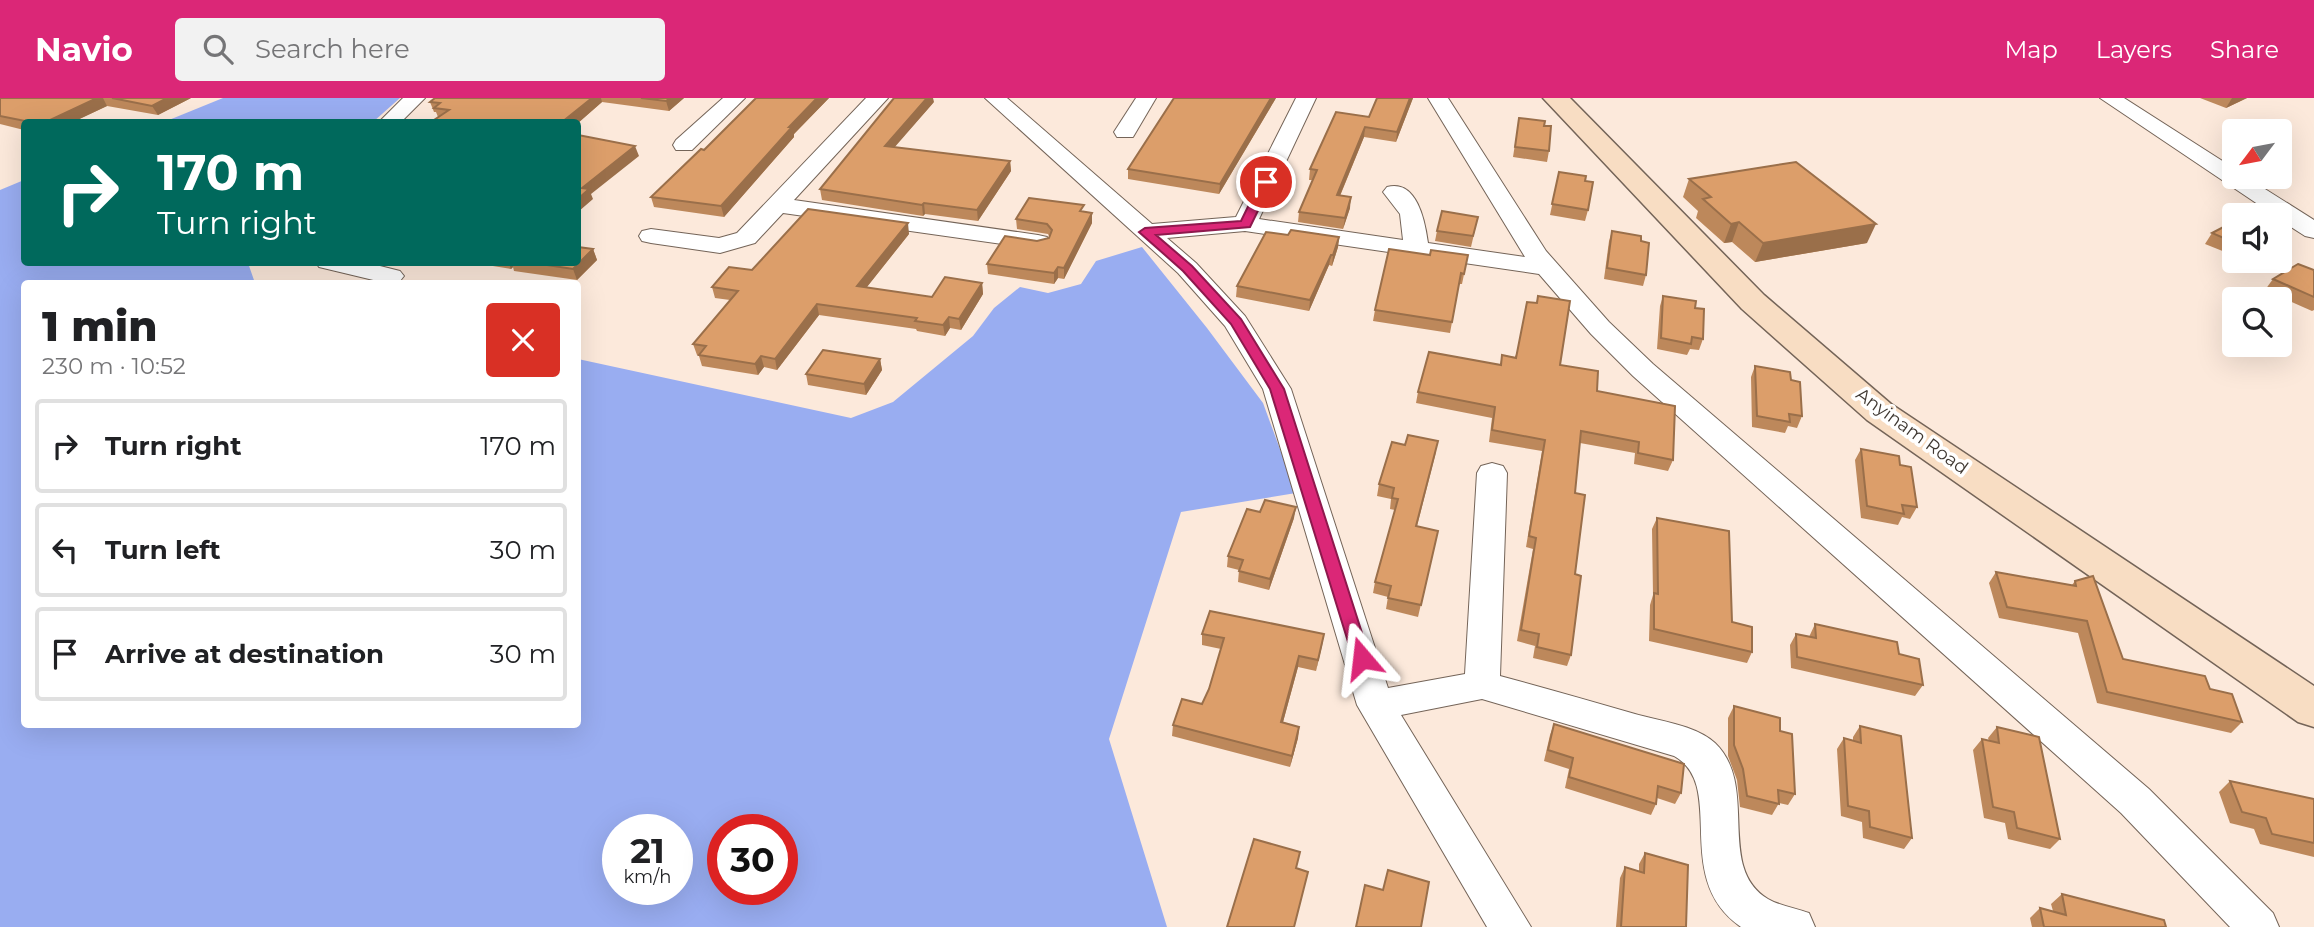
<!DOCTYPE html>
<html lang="en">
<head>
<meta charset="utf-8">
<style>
	body { margin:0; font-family:Montserrat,sans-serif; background:#f2f2f2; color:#202124; height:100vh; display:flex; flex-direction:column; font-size:26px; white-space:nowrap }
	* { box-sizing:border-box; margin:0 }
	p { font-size:23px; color:#757577 }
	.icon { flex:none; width:38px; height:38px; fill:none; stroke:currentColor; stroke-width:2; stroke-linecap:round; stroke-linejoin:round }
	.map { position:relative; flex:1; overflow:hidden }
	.side { position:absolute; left:21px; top:182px; width:560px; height:448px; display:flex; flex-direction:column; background:#fff; border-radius:7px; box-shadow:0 7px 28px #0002 }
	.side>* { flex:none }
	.banner { position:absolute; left:21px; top:21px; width:560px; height:147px; border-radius:7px; box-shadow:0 7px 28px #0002; background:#00695c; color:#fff; overflow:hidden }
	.needle { width:46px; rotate:238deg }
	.fabs { position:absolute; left:2222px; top:21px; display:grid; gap:14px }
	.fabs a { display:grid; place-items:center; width:70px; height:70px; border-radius:7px; background:#fff; box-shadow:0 7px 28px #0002; font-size:35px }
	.speed { position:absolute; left:602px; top:716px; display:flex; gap:14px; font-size:35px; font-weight:700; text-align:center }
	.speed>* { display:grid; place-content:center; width:91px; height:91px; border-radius:50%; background:#fff; box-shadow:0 7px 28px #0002; line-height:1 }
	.speed small { font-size:18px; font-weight:400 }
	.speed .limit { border:10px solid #d22; background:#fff; color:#111 }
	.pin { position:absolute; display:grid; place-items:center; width:60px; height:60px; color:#fff; margin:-30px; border:4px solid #fff; border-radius:50%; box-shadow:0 2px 7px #0007 }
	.me { position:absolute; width:77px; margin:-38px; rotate:343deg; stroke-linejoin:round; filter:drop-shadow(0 0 5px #0008) }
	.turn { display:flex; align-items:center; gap:24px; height:147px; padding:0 21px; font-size:32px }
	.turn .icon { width:91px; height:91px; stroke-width:2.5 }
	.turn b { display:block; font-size:49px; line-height:60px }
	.round { display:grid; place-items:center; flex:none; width:74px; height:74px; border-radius:7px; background:#f2f2f2 }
	.summary { display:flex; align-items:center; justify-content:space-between; height:119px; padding:0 21px }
	h1 { font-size:42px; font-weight:800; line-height:52px }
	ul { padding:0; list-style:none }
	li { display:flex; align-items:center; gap:21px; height:94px; margin:0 14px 10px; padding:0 7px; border:4px solid #e0e0e0; border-radius:7px }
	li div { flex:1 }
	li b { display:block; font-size:26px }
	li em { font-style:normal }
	header { display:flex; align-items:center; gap:42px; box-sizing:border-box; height:98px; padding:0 35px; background:#db2777; color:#fff }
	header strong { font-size:33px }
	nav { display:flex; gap:38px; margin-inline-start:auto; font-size:24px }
	.search { width:490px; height:63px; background:#f2f2f2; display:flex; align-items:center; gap:18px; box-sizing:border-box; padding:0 24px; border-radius:7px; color:#757577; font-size:26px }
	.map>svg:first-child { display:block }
</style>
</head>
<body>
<header>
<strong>Navio</strong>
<div class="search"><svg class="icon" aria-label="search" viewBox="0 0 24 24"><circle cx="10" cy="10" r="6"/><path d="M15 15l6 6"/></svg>Search here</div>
<nav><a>Map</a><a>Layers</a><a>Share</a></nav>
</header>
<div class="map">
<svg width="2314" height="829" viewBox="0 0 2314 829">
	<rect width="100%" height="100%" fill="#fce9db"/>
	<g fill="#99adf1" fill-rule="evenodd">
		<path d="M223,0H400L373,24H164Z"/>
		<path d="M24,82V164L248,165L255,185L24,186V626H578V261L851,320L893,304L973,238L994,210L1020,189L1048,195L1081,186L1096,163L1142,149L1207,230L1263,305L1296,395L1181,414L1109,641L1167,829H0V92ZM618,732H677V791H618ZM723,732H782V791H723Z"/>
	</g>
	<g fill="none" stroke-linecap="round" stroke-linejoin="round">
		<g stroke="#746458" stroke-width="2">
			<g id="street">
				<path d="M403,0H425L401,24H379Z"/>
				<path d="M723,0H745L692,52H676L673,47L676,42Z"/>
				<path d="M866,0H888L794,102L1038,137L1047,139L1050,144L1047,149L1038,151L783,115L755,145L720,155L651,145L642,143L639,138L642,133L651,131L719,140L737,135Z"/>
				<path d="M985,0H1007L1152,126L1236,119L1296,0H1316L1259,121L1403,142L1400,116L1383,94L1387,89C1417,81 1425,123 1428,145L1525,159L1428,0H1448L1546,153L1609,224L1653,266L2149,691L2273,815L2279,829H2230L2121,715L1633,278L1591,236L1539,176L1245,133L1167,140L1196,165L1245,218L1291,291L1388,590L1465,576L1477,375L1481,368L1492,365L1503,368L1507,375L1500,578C1545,590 1590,603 1635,616C1660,623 1695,627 1715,645C1760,688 1715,769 1768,801C1780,808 1796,810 1809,815L1815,829H1741C1670,780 1728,688 1674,658L1482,601L1401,617L1531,829H1487L1357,607L1263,291L1225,228L1178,175Z"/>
				<path d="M1136,0H1156L1133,39H1117L1114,34Z"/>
				<path d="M2100,0H2124L2235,71V79H2246L2314,122V140L2305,138L2280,122V117H2274Z"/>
				<path d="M316,164H364L400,173L404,178L400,183L390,186L319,169Z"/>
			</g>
		</g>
		<g stroke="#746458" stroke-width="3">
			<path id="secondary" d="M1543,0H1570L1764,197L1891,306L2314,588V629L2298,624L1867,322L1742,211Z"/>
		</g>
		<use href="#street" fill="#fff" fill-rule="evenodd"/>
		<use href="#secondary" fill="#f8ddc3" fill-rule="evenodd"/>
	</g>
	<g fill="#bd885b">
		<path d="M0,0H191L158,17L107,8L73,24H24V32L0,26Z"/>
		<path d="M435,0H684L669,13L602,4L578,25L431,24L438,19L436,14H434L430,4Z"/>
		<path d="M756,0H829L794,36V39L724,119L654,109L651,99L704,52Z"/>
		<path d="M1174,0H1276L1219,96L1128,81V71Z"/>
		<path d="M1377,0H1413L1396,44L1364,39L1340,98L1350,110L1343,131L1298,124L1299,114L1313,82H1309L1310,71L1369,19Z"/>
		<path d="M2200,0H2247L2226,10Z"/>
		<path d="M934,4L894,49L1010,63L1011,73L978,123L925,116L923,118L822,102L820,91Z"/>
		<path d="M1519,20L1544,28L1549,53L1547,64L1513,59Z"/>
		<path d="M1559,74L1585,83L1588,112L1585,123L1550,117Z"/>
		<path d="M1689,81L1867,145L1755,164L1732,144L1724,145L1696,120L1698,113L1683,99Z"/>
		<path d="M1084,113L1092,125L1064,181L1058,180L1054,186L988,176L987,166L1037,143L1049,140V138L1048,136L1017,131L1016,121Z"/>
		<path d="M1478,119L1471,149L1435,143L1437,133Z"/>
		<path d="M2235,123V158L2205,146L2212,135Z"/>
		<path d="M1612,133L1641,143L1646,177L1643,188L1604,181L1609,143Z"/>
		<path d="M909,136L866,190L932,199L982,185L983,196L961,232L950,230L945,238L917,233L916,231L819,217L777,272L764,269L758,277L702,268L699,258L697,257L693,246L730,202L715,200L712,189L752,172Z"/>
		<path d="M1288,137L1339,139L1338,149L1332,168L1329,167L1309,213L1236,199L1237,188Z"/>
		<path d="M593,151L597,162L577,182L514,173L513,169L511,171L468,164H578Z"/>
		<path d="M1430,157H1468L1462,186H1459L1450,235L1373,223L1375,212Z"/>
		<path d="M2314,172V212L2312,213L2265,192L2273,181Z"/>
		<path d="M1538,198L1560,267L1597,293L1673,362L1668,373L1634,366L1635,355L1580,345L1575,395V476L1571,557L1567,568L1533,560L1535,548L1517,543L1533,451L1526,449L1542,353L1489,344L1492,320L1416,305L1418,294L1500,267L1502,257L1515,259L1536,205Z"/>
		<path d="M1663,198L1695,210L1703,241L1699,252L1690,251L1687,257L1657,251L1660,208Z"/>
		<path d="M880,261L882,272L866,297L808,287L806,276Z"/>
		<path d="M1755,268L1791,282L1802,318L1797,330L1788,328L1785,335L1752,329L1751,279Z"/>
		<path d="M1861,351L1900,367L1917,409L1910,421L1902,419L1898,427L1861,420L1855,362Z"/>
		<path d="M1436,354L1417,428L1438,433L1418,519L1386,511L1388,499L1373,495L1375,484L1395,412L1390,411L1391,401L1377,398L1379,386Z"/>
		<path d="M1294,420L1269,492L1238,484L1239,472L1227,469L1228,458Z"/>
		<path d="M1657,420L1752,554L1747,565L1649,543L1650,507L1653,497L1652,431Z"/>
		<path d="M1996,474L2072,487L2075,483L2123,561L2210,591L2242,624L2231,635L2097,605L2078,535L1999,520L1989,485Z"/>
		<path d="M1815,526L1899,556L1923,587L1915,598L1791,570L1790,547L1796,536L1809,539Z"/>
		<path d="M1202,536H1324L1316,573L1298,569L1283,624L1299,629L1298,640L1290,669L1172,638L1173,627L1202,606L1209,591L1221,551L1202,547Z"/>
		<path d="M1734,608L1780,633L1795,696L1788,707L1779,705L1772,717L1740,709L1737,682L1728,658V620Z"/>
		<path d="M1554,626L1681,695L1675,706L1657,700L1656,706L1651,717L1565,690L1569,671L1544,663L1550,637Z"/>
		<path d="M1860,628L1912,740L1904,751L1863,740L1862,724L1841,718L1837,651L1844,640L1853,642V639Z"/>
		<path d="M1997,629L2060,741L2050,751L2008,741L2005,725L1984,720L1973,652L1982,641L1989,643L1988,640Z"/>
		<path d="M2230,683L2314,701V759L2260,746L2254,731L2230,725L2219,694Z"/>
		<path d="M1645,755L1686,829H1616L1620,780L1625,769L1639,773V766Z"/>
		<path d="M2062,796L2166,829H2032L2030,820L2040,810L2053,813L2051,806Z"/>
	</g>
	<g fill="#9a6f4a">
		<path d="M97,0H103L107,8L73,24H46Z"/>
		<path d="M167,0H191L158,17L152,8Z"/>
		<path d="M592,0H601L602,4L578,25L562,24Z"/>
		<path d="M670,0H684L669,13L666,3Z"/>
		<path d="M817,0H829L794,36V39L724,119L721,108L789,29Z"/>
		<path d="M927,0H933L934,4L887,58L885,48Z"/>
		<path d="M1271,0H1276L1219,96L1220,86Z"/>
		<path d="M1410,0H1413L1396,44L1397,34Z"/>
		<path d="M2232,0H2247L2226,10Z"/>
		<path d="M1365,29L1364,39L1336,107L1337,97Z"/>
		<path d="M635,48L639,58L591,96L593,101L578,114V101L582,90Z"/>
		<path d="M1010,63L1011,73L978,123L977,112Z"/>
		<path d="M1351,99L1350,110L1343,131L1345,120Z"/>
		<path d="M924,105L925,116L923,118L922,107Z"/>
		<path d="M1092,115V125L1064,181V170Z"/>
		<path d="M1739,124L1732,144L1724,145L1731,126Z"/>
		<path d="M908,125L909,136L859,199L857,188Z"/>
		<path d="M1876,126L1867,145L1755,164L1763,145Z"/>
		<path d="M1339,139L1338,149L1332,168L1333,157Z"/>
		<path d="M593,151L597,162L577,182L573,171Z"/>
		<path d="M1331,157L1329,167L1309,213L1310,202Z"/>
		<path d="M508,164H511L513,169L511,171Z"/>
		<path d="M1058,169V180L1054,186V175Z"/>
		<path d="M982,185L983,196L961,232L959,221Z"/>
		<path d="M817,206L819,217L777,272L775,261Z"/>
		<path d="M949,219L950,230L945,238L943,227Z"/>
		<path d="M761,258L764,269L758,277L755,266Z"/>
		<path d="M880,261L882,272L866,297L864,286Z"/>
		<path d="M1296,409L1294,420L1269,492L1270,481Z"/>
		<path d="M1324,536L1322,548L1316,573L1318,562Z"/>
		<path d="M1299,558L1298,569L1280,635L1281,624Z"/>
		<path d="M1299,629L1298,640L1290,669L1292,658Z"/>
	</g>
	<g fill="#dc9e6a" stroke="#9a6f4a" stroke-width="2">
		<path d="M0,0H97L46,24H30L0,18Z"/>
		<path d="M112,0H167L152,8Z"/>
		<path d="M435,0H592L562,24H431L449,12L434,10L440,5L430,4Z"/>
		<path d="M641,0H670L666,3Z"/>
		<path d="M756,0H817L789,29H792L721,108L651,99L701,51L704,52Z"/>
		<path d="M894,0H927L885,48L1010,63L977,112L924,105L922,107L820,91Z"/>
		<path d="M1174,0H1271L1220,86L1128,71Z"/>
		<path d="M1377,0H1410L1397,34L1365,29L1337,97L1351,99L1345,120L1299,114L1317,72L1310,71L1336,14L1369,19Z"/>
		<path d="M1519,20L1545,23L1544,28H1551L1549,53L1515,49Z"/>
		<path d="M578,37L635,48L582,90L589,91L578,101Z"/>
		<path d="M1796,64L1876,126L1763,145L1739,124L1731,126L1703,101L1711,99L1689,81Z"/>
		<path d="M1559,74L1586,78L1585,83L1593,84L1588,112L1552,106Z"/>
		<path d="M1029,100L1084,107L1080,113L1092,115L1064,170L1058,169L1054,175L987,166L1005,138L1037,143L1049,140L1052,132L1047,126L1016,121Z"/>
		<path d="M808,111L908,125L857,188L932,199L945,179L982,185L959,221L949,219L943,227L915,223L917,220L817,206L775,261L761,258L755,266L699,257L706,248L693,246L738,193L712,189L729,169L752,172Z"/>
		<path d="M1442,113L1478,119L1473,138L1437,133Z"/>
		<path d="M2235,123V145L2212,135Z"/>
		<path d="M1291,132L1339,139L1333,157H1331L1310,202L1237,188L1266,134L1288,137Z"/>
		<path d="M1612,133L1641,138V143L1649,145L1646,177L1607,170Z"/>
		<path d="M578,149L593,151L573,171L527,164H578Z"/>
		<path d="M1389,151L1430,157L1431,152L1468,157L1464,176L1461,175L1452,224L1375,212Z"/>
		<path d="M2298,166L2314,172V199L2273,181Z"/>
		<path d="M1538,198L1570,203L1560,267L1598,273L1597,293L1675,308L1673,362L1638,355L1639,344L1581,333L1575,395L1585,397L1575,476L1581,478L1571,557L1537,549L1539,536L1521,532L1536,440L1529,438L1545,342L1492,332L1495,309L1418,294L1429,254L1501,267L1502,257L1516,260L1527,204L1537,205Z"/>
		<path d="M1663,198L1696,203L1695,210L1704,211L1703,241L1692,239L1691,246L1661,240Z"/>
		<path d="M823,252L880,261L864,286L806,276Z"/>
		<path d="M1755,268L1790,274L1791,282L1800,284L1802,318L1789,316L1790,324L1757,318Z"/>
		<path d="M1408,337L1438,343L1416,428L1438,433L1421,507L1388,500L1391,488L1375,484L1398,401L1392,400L1394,390L1379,386L1392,344L1405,347Z"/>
		<path d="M1861,351L1899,358L1900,367L1911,369L1917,409L1902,407L1904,416L1867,408Z"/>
		<path d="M1265,402L1296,409L1270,481L1239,473L1243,462L1228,458L1247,411L1260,414Z"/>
		<path d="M1657,420L1729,433L1732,524L1752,529V554L1654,531V495L1658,496Z"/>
		<path d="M1996,474L2076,488L2075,483L2093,478L2123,561L2205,578L2210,591L2232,596L2242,624L2107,594L2087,523L2007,509Z"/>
		<path d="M1210,513L1324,536L1318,562L1299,558L1281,624L1299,629L1292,658L1173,627L1182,601L1202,606L1209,591L1224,540L1202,536Z"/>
		<path d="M1815,526L1897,544L1899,556L1919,561L1923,587L1797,559L1796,536L1816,540Z"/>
		<path d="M1734,608L1780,620V633L1792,636L1795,696L1778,692L1779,706L1747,698L1743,671L1734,647Z"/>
		<path d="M1554,626L1684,666L1681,695L1658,688L1656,706L1569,679L1573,660L1548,652Z"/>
		<path d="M1860,628L1901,638L1912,740L1870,729L1869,713L1848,708L1844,640L1861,645Z"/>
		<path d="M1997,629L2039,639L2060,741L2017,730L2014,714L1993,709L1982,641L1999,645Z"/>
		<path d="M2230,683L2314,701V745L2272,736L2266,720L2242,714Z"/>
		<path d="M1254,741L1300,754L1296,770L1308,774L1294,829H1227Z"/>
		<path d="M1645,755L1688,767L1686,829H1621L1625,769L1644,775Z"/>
		<path d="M1388,772L1429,784L1421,829H1356L1365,787L1383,792Z"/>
		<path d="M2062,796L2164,822L2166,829H2044L2040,810L2066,817Z"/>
	</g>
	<path fill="#db2777" stroke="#8e194d" stroke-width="2" d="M1266,81L1272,84L1250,129L1156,137L1192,168L1241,221L1284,291L1370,560L1368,565H1355L1353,560L1270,291L1231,226L1183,173L1139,134L1145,130L1241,123L1260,84Z"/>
	<g text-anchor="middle" stroke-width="7" stroke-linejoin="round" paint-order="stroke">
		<g font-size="18" fill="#3f3832" stroke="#fff">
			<text transform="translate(1912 333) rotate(36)" y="6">Anyinam Road</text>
		</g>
	</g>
</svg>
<div class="fabs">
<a><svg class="needle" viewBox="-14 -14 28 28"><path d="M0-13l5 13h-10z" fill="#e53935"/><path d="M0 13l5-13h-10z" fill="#757577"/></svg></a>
<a><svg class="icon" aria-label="sound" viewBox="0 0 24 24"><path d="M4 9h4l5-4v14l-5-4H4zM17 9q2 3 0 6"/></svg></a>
<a><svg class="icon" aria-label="search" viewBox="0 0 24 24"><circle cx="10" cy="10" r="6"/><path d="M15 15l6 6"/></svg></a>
</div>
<div class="speed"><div>21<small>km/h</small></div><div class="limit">30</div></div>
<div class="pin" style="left:1266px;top:84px;background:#d93025"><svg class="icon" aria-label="arrive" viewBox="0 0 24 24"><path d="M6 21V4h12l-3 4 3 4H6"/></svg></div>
<svg class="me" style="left:1362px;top:560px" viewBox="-20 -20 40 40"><path d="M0-17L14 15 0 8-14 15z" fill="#db2777" stroke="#fff" stroke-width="4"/></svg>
<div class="banner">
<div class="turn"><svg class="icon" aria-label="right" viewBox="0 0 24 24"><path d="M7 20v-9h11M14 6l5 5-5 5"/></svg><div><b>170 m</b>Turn right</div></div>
</div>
<section class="side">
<div class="summary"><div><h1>1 min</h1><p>230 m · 10:52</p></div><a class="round" style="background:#d93025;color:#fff"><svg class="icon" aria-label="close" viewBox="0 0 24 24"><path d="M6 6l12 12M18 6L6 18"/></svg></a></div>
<ul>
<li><svg class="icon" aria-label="right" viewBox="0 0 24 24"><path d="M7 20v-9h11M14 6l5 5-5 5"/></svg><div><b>Turn right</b></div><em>170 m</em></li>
<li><svg class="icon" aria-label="left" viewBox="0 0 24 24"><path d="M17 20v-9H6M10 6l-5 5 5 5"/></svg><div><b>Turn left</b></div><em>30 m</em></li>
<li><svg class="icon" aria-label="arrive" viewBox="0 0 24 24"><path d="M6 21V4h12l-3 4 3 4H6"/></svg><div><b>Arrive at destination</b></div><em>30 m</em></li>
</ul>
</section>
</div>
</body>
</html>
